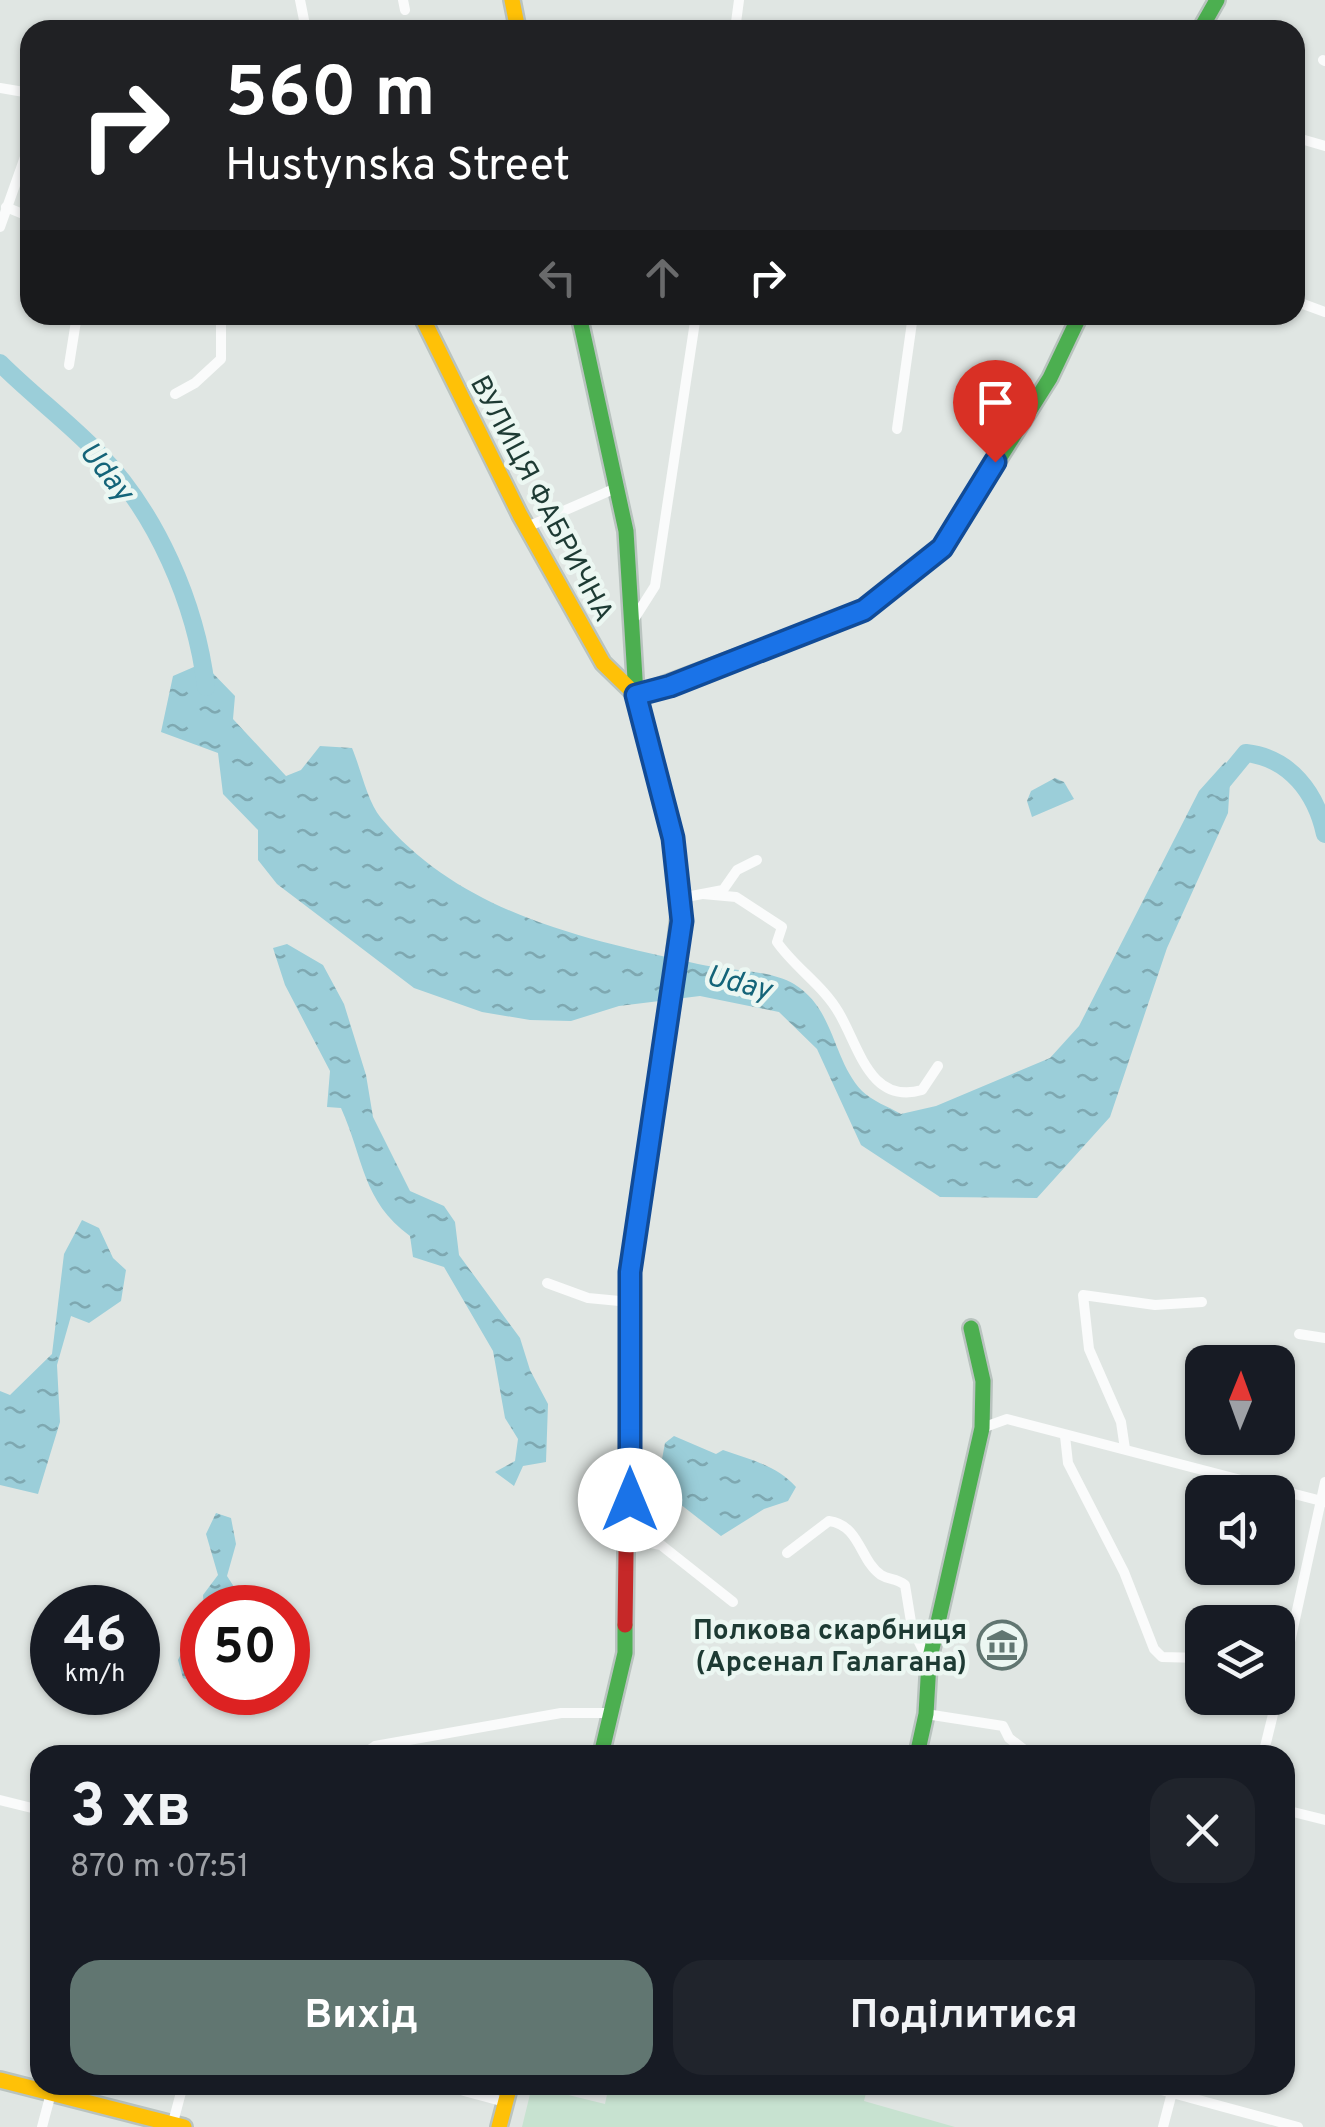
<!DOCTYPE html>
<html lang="uk">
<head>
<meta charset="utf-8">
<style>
	body { margin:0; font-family:Overpass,sans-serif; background:#20242c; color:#f1f3f6; height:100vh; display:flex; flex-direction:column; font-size:38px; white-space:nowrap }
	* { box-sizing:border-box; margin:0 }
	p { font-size:32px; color:#9ea1a6 }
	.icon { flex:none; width:55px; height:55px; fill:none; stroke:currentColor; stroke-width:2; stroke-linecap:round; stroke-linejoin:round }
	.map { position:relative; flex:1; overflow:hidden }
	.panel { position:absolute; left:30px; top:1745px; width:1265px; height:350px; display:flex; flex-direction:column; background:#171b24; border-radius:30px; box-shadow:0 2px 8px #0004 }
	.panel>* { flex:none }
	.banner { position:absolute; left:20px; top:20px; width:1285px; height:305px; border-radius:30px; box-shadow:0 2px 8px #0004; background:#202124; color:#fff; overflow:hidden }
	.needle { width:65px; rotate:1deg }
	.tools { position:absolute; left:1185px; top:1345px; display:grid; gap:20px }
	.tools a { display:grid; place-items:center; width:110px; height:110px; border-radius:20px; background:#171b24; box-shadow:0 2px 8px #0004; font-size:50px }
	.speed { position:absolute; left:30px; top:1585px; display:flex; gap:20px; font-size:50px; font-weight:700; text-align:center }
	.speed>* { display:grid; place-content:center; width:130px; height:130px; border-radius:50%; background:#171b24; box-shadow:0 2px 8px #0004; line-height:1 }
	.speed small { font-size:25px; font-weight:400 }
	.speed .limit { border:15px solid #d22; background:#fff; color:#111 }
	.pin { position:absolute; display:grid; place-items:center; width:85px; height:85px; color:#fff; margin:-102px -42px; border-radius:50% 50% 50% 0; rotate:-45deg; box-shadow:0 0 10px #0007 }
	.pin .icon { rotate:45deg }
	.me { position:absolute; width:110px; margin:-55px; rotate:0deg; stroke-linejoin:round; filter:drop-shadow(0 0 8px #0008) }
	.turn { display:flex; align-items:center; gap:35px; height:210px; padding:0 40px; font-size:45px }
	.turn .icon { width:130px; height:130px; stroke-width:2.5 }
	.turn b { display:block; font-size:70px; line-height:85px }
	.lanes { display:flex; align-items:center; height:95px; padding:0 40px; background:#0003; justify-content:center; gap:50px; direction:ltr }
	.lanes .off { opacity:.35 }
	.round { display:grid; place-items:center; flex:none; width:105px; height:105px; border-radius:30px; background:#20242c }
	.headline { display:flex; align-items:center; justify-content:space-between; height:170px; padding:0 40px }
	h1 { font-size:60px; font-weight:700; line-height:75px }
	.cta { display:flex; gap:20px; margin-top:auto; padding:20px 40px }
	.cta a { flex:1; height:115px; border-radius:30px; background:#617671; color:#fff; font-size:40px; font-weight:700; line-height:115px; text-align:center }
	.cta a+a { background:#20242c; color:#f1f3f6 }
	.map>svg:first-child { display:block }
</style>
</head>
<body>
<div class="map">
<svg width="1325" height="2127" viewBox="0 0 1325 2127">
	<defs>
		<pattern id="water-ripples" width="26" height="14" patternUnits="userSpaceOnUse" patternTransform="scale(2.5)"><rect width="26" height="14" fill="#9bced9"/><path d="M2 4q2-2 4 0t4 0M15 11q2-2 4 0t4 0" fill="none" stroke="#7ea8b1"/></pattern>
	</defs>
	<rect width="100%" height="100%" fill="#e0e6e3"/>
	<path fill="#c7e2d0" d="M609,2085H868L864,2101L955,2127H522L532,2086L605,2104Z"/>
	<g fill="url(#water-ripples)">
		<path d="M203,663L235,696L233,719L286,776L301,770L320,746L352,748C361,769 367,801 381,818C460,913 583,939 698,964C727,971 768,969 794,984C835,1009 832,1059 862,1091C872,1101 889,1107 901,1114L936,1106L1050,1058L1079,1026L1199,791L1225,762L1231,767L1228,813L1167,948L1110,1117L1037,1198L940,1197L861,1145L817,1049L779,1012L700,996L619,1006L571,1021L530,1020L482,1012L414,988L277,884L258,860V830L223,794L218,753L161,732L173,676Z"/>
		<path d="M1055,778L1064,782L1074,799L1032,817L1027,801L1031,791Z"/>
		<path d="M287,944L323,965L344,1004L366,1075L373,1117L410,1191L444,1206L455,1222L459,1255L520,1338L530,1370L548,1404L546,1462L523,1466L514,1486L495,1472L515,1461L518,1439L505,1418L493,1351L444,1267L413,1257L410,1236C362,1201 364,1159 341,1108L327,1107L330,1071L285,985L273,948Z"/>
		<path d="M82,1220L99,1228L113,1258L126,1270L121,1301L89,1323L71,1316L57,1365L60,1422L38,1494L0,1485V1391L10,1395L52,1354L64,1254Z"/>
		<path d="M674,1436L716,1454L723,1450C749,1459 778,1466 796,1487L788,1501L764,1509L721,1536L657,1486L665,1443Z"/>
		<path d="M216,1513L231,1518L236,1544L227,1576L238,1593V1607H204L203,1595L218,1575L206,1534Z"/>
		<path d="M202,1611V1685L183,1678L178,1660Z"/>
	</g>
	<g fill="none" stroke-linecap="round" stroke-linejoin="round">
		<g stroke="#9bced9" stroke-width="18">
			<path d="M0,363C31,394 67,421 97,452C156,512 196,603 206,687"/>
			<path d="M1218,787L1246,753C1290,758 1316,793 1325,834"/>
		</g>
		<g stroke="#b9c3bf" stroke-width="20">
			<g id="fast">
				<path d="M1200,30L1217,0"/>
				<path d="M579,315L626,531L636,695L673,838L681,898L661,1076"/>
				<path d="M636,695L864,610L942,549L1050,378L1080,315"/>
				<path d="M601,1755L625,1653V1625"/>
				<path d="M917,1755L926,1714L929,1662L982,1428L983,1381L971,1328"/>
			</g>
		</g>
		<g stroke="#b9c3bf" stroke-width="20">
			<g id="slow">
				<path d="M512,0L518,30"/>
				<path d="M421,315L520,515L603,663L636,695"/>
				<path d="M0,2080L184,2127"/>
				<path d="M499,2127L510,2085"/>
			</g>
		</g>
		<g stroke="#b9c3bf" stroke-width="20">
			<path id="jam" d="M625,1625L630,1272L661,1076"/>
		</g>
		<g stroke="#fafbfb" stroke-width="10">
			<path d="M300,0L306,30"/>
			<path d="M403,0L405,10"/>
			<path d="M735,30L739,0"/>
			<path d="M1323,60L1325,61"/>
			<path d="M0,88L30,93"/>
			<path d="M1301,139L1325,146"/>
			<path d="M6,207L30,217"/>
			<path d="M0,227L30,143"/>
			<path d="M1295,301L1325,312"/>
			<path d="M69,365L77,315"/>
			<path d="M175,394L195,383L221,359V315"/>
			<path d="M897,429L913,315"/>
			<path d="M527,527L616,488"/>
			<path d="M634,619L655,586L696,315"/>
			<path d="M703,894L736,897L782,927L777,942C795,968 823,985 839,1013C859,1047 870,1105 922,1090L938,1066"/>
			<path d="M681,898L723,890L737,870L757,860"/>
			<path d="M547,1283L588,1298L630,1302"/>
			<path d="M1299,1334L1325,1338"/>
			<path d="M982,1428L1007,1419L1325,1502"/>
			<path d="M1065,1436L1068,1463L1124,1572L1154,1649L1162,1657L1202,1658"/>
			<path d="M1125,1449L1121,1422L1089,1349L1083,1295L1155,1305L1202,1302"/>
			<path d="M630,1539L661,1545L733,1602"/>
			<path d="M787,1553L829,1521C860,1525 860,1561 881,1575C889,1580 896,1578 905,1585L912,1628L929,1662"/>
			<path d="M1278,1697L1325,1482"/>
			<path d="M926,1714L1003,1726L1009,1738L1031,1755"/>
			<path d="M362,1755L375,1746L561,1713H613"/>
			<path d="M1033,1755H1070"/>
			<path d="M1263,1755L1277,1698"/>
			<path d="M0,1800L40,1810"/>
			<path d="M1285,1810L1325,1820"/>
			<path d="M459,2085L464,2091L505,2102"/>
			<path d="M1143,2085L1298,2127"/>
			<path d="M172,2126L183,2085"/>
			<path d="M42,2127L51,2093"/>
			<path d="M1163,2127L1174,2085"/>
		</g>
		<use href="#fast" stroke="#4caf50" stroke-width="15"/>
		<use href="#slow" stroke="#ffc107" stroke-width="15"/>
		<use href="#jam" stroke="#c62828" stroke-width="15"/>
	</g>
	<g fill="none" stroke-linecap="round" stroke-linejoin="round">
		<g stroke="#114b97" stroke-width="25">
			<path id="route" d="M630,1500V1272L682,921L673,838L636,695L670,686L864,610L942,548L995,462"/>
		</g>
		<use href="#route" stroke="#1a73e8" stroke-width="18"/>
	</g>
	<defs>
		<g id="museum-ring" transform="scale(2.5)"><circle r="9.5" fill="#ecf7f2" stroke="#617671" stroke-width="1.5"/><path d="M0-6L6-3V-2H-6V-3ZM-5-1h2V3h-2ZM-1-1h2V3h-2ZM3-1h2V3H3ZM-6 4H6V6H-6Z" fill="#617671"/></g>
	</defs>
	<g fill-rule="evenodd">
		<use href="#museum-ring" x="1002" y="1645"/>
	</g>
	<g text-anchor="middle" stroke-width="9" stroke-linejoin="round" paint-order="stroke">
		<g font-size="28" fill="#1d3a33" stroke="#ecf7f2">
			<text transform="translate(543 498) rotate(62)" y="10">ВУЛИЦЯ ФАБРИЧНА</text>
		</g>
		<g font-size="28" font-weight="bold" fill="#1d3a33" stroke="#ecf7f2" text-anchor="end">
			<text x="967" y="1639">Полкова скарбниця<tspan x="967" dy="32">(Арсенал Галагана)</tspan></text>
		</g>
		<g font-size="30" font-style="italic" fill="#146479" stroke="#ecf7f2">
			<text transform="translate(107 471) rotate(51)" y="10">Uday</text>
			<text transform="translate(739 982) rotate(14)" y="10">Uday</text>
		</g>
	</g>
</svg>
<div class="tools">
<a><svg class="needle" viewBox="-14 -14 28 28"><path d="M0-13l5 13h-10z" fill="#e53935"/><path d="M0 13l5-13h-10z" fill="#9ea1a6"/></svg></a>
<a><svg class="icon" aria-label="sound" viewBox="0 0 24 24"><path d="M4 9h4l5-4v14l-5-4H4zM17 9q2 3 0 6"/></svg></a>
<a><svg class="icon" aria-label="layers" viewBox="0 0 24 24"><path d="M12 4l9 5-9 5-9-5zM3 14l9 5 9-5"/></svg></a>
</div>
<div class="speed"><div>46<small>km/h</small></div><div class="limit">50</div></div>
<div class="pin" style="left:995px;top:462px;background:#d93025"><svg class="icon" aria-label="arrive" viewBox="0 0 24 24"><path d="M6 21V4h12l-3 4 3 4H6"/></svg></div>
<svg class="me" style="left:630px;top:1500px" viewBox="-20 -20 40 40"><circle r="19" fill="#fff"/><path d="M0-13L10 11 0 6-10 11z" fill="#1a73e8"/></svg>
<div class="banner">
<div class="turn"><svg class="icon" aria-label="right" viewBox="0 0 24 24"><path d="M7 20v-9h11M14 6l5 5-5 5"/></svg><div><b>560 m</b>Hustynska Street</div></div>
<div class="lanes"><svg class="icon off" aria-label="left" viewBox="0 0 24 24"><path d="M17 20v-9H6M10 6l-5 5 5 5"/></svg><svg class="icon off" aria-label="ahead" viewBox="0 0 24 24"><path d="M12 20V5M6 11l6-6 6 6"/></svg><svg class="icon" aria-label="right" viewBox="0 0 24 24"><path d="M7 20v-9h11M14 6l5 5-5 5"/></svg></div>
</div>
<section class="panel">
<div class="headline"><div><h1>3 хв</h1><p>870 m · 07:51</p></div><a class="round"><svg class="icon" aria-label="close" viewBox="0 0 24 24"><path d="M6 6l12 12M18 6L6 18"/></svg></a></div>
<div class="cta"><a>Вихід</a><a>Поділитися</a></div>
</section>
</div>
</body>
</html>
